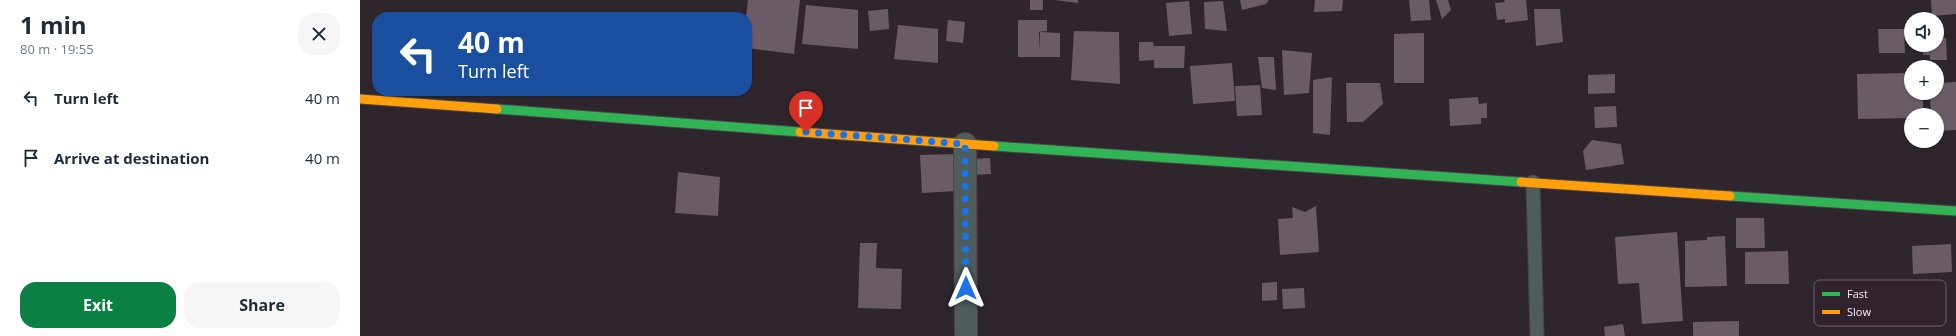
<!DOCTYPE html>
<html lang="en">
<head>
<meta charset="utf-8">
<style>
	body { margin:0; font-family:"Open Sans",sans-serif; background:#f6f6f7; color:#1f2937; height:100vh; display:flex; flex-direction:column; font-size:15px; white-space:nowrap }
	* { box-sizing:border-box; margin:0 }
	p { font-size:13px; color:#747a83 }
	.icon { flex:none; width:22px; height:22px; fill:none; stroke:currentColor; stroke-width:2; stroke-linecap:round; stroke-linejoin:round }
	.map { position:relative; flex:1; overflow:hidden }
	.details { display:flex; flex-direction:column; background:#fff; width:360px }
	.details>* { flex:none }
	.guide { position:absolute; left:12px; top:12px; width:380px; height:84px; border-radius:16px; box-shadow:0 1px 3px #0004; background:#1a4fa0; color:#fff; overflow:hidden }
	.buttons { position:absolute; left:1544px; top:12px; display:grid; gap:8px }
	.buttons a { display:grid; place-items:center; width:40px; height:40px; border-radius:50%; background:#fff; box-shadow:0 1px 3px #0004; font-size:20px }
	.pin { position:absolute; display:grid; place-items:center; width:34px; height:34px; color:#fff; margin:-41px -17px; border-radius:50% 50% 50% 0; rotate:-45deg; box-shadow:0 0 4px #0007 }
	.pin .icon { rotate:45deg }
	.me { position:absolute; width:44px; margin:-22px; rotate:0deg; stroke-linejoin:round; filter:drop-shadow(0 0 3px #0008) }
	.turn { display:flex; align-items:center; gap:14px; height:84px; padding:0 20px; font-size:18px }
	.turn .icon { width:52px; height:52px; stroke-width:2.5 }
	.turn b { display:block; font-size:28px; line-height:34px }
	.round { display:grid; place-items:center; flex:none; width:42px; height:42px; border-radius:16px; background:#f6f6f7 }
	.overview { display:flex; align-items:center; justify-content:space-between; height:68px; padding:0 20px }
	h1 { font-size:24px; font-weight:700; line-height:30px }
	.action { display:flex; gap:8px; margin-top:auto; padding:8px 20px }
	.action a { flex:1; height:46px; border-radius:16px; background:#0b8043; color:#fff; font-size:16px; font-weight:700; line-height:46px; text-align:center }
	.action a+a { background:#f6f6f7; color:#1f2937 }
	ul { padding:0; list-style:none }
	li { display:flex; align-items:center; gap:12px; height:60px; padding:0 20px }
	li div { flex:1 }
	li b { display:block; font-size:15px }
	li em { font-style:normal }
	main { display:flex; flex:1; min-height:0 }
	.map>svg:first-child { display:block }
</style>
</head>
<body>
<main>
<section class="details">
<div class="overview"><div><h1>1 min</h1><p>80 m · 19:55</p></div><a class="round"><svg class="icon" aria-label="close" viewBox="0 0 24 24"><path d="M6 6l12 12M18 6L6 18"/></svg></a></div>
<ul>
<li><svg class="icon" aria-label="left" viewBox="0 0 24 24"><path d="M17 20v-9H6M10 6l-5 5 5 5"/></svg><div><b>Turn left</b></div><em>40 m</em></li>
<li><svg class="icon" aria-label="arrive" viewBox="0 0 24 24"><path d="M6 21V4h12l-3 4 3 4H6"/></svg><div><b>Arrive at destination</b></div><em>40 m</em></li>
</ul>
<div class="action"><a>Exit</a><a>Share</a></div>
</section>
<div class="map">
<svg width="1596" height="336" viewBox="0 0 1596 336">
	<rect width="100%" height="100%" fill="#2e262c"/>
	<g fill="#6a5c66">
		<path d="M388,0H440L434,54L387,48L386,17Z"/>
		<rect x="670" y="0" width="13" height="10"/>
		<path d="M694,0H718V3Z"/>
		<path d="M880,0H909L906,4L882,10Z"/>
		<path d="M955,0H983L982,11L954,12Z"/>
		<path d="M1049,0H1069L1071,20L1051,21Z"/>
		<path d="M1076,0H1088L1091,10L1082,19Z"/>
		<path d="M1144,0H1166L1168,20L1145,23V19L1137,20L1135,3L1145,2Z"/>
		<path d="M1571,0H1596V14L1572,16Z"/>
		<path d="M829,1L832,34L809,36L806,3Z"/>
		<path d="M863,1L867,31L845,29L844,2Z"/>
		<path d="M446,5L498,10V49L442,44Z"/>
		<path d="M528,9L529,29L510,31L508,11Z"/>
		<path d="M1174,9H1200L1203,42L1176,46Z"/>
		<path d="M588,20L605,22L603,43L586,41Z"/>
		<path d="M658,20H687V31L678,32H679V52L680,32L700,33V57H658Z"/>
		<path d="M538,25L578,29V63L534,59Z"/>
		<path d="M1518,29H1544L1545,53H1519Z"/>
		<path d="M714,31L759,32L760,84L711,80Z"/>
		<path d="M1064,33V83H1034V34Z"/>
		<path d="M1577,38H1586L1587,60H1570V55H1563L1562,45H1577Z"/>
		<path d="M779,42H793L794,46H825L824,68H794V60L779,61Z"/>
		<path d="M922,50L952,53L949,93L924,95Z"/>
		<path d="M898,57H914L916,90L902,88Z"/>
		<path d="M872,63L875,101L833,104L830,66Z"/>
		<path d="M1551,73V93H1563V115H1551V118L1498,119L1497,74Z"/>
		<path d="M1255,74V93L1228,94V75Z"/>
		<path d="M972,77L970,135L953,133V80Z"/>
		<path d="M1596,82V130L1577,131V115H1571L1570,93H1577V83Z"/>
		<path d="M986,83H1020L1023,104L1003,122H987Z"/>
		<path d="M900,85L902,115L877,116L875,86Z"/>
		<path d="M1118,97L1119,104L1127,103V118H1121V124L1090,126L1089,99Z"/>
		<path d="M1256,106L1257,127L1235,128L1234,107Z"/>
		<path d="M1232,140L1261,144L1264,164L1226,170L1223,151Z"/>
		<path d="M595,154L597,191L562,193L560,155Z"/>
		<path d="M630,158L631,174L613,175L612,159Z"/>
		<path d="M318,172L360,177L358,216L315,213Z"/>
		<path d="M956,206L959,252L920,255L918,219L933,218L932,207L945,212Z"/>
		<path d="M1376,218H1404L1405,248H1376Z"/>
		<path d="M1317,232L1323,321L1282,324L1279,283L1258,284L1255,237Z"/>
		<path d="M1365,236L1367,286L1325,287V241L1347,240V237Z"/>
		<path d="M500,243H517L516,268L542,269L541,309L498,308Z"/>
		<path d="M1591,244L1592,272L1553,274L1552,246Z"/>
		<path d="M1428,251L1429,284H1385V252Z"/>
		<path d="M917,282V300L902,301V283Z"/>
		<path d="M944,288L945,308L923,309L922,289Z"/>
		<path d="M1379,321V336H1333V322Z"/>
		<path d="M1263,324L1265,336H1245L1244,327Z"/>
	</g>
	<g fill="none" stroke-linecap="round" stroke-linejoin="round">
		<g stroke="#494347" stroke-width="15">
			<path id="lane" d="M1173,182L1177,336"/>
		</g>
		<g stroke="#494347" stroke-width="24">
			<path id="street" d="M605,144L606,336"/>
		</g>
		<g stroke="#494347" stroke-width="11">
			<g id="fast">
				<path d="M137,109L440,132"/>
				<path d="M634,146L1161,182"/>
				<path d="M1370,196L1596,211"/>
			</g>
		</g>
		<g stroke="#494347" stroke-width="11">
			<g id="slow">
				<path d="M0,99L137,109"/>
				<path d="M440,132L634,146"/>
				<path d="M1161,182L1370,196"/>
			</g>
		</g>
		<use href="#lane" stroke="#4e5c5c" stroke-width="13"/>
		<use href="#street" stroke="#4e5c5c" stroke-width="22"/>
		<use href="#fast" stroke="#30b455" stroke-width="9"/>
		<use href="#slow" stroke="#ff9f0a" stroke-width="9"/>
	</g>
	<g fill="none" stroke-linecap="round" stroke-linejoin="round">
		<path stroke="#1a73e8" stroke-width="7" stroke-dasharray="0 12.6" d="M446,132L605,144L606,288"/>
	</g>
	<rect x="1454" y="280" width="132" height="46" rx="6" fill="#31232d" stroke="#6d6069" stroke-width="1"/>
	<rect x="1462" y="292" width="18" height="4" fill="#30b455"/>
	<rect x="1462" y="310" width="18" height="4" fill="#ff9f0a"/>
	<g font-size="11" fill="#f8eef4">
		<text x="1487" y="298">Fast</text>
		<text x="1487" y="316">Slow</text>
	</g>
</svg>
<div class="buttons">
<a><svg class="icon" aria-label="sound" viewBox="0 0 24 24"><path d="M4 9h4l5-4v14l-5-4H4zM17 9q2 3 0 6"/></svg></a>
<a>+</a>
<a>−</a>
</div>
<div class="pin" style="left:446px;top:132px;background:#d93025"><svg class="icon" aria-label="arrive" viewBox="0 0 24 24"><path d="M6 21V4h12l-3 4 3 4H6"/></svg></div>
<svg class="me" style="left:606px;top:288px" viewBox="-20 -20 40 40"><path d="M0-17L14 15 0 8-14 15z" fill="#1a73e8" stroke="#fff" stroke-width="4"/></svg>
<div class="guide">
<div class="turn"><svg class="icon" aria-label="left" viewBox="0 0 24 24"><path d="M17 20v-9H6M10 6l-5 5 5 5"/></svg><div><b>40 m</b>Turn left</div></div>
</div>
</div>
</main>
</body>
</html>
